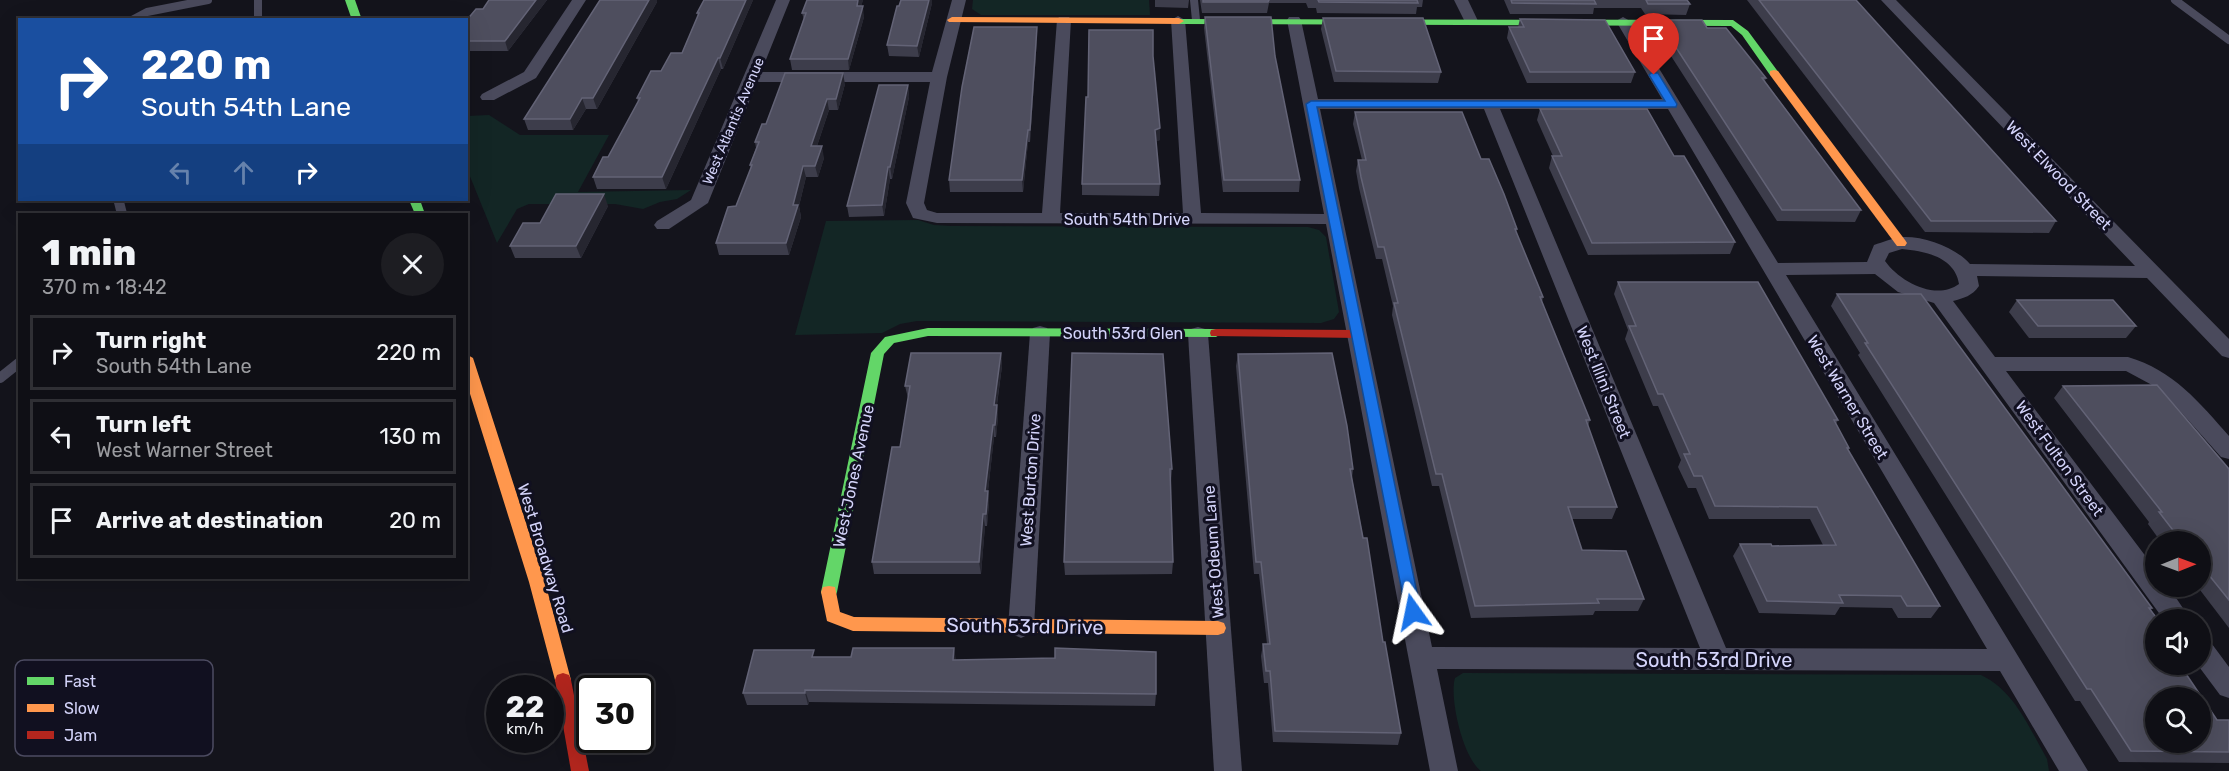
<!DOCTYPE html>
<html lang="en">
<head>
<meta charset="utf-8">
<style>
	body { margin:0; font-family:Rubik,sans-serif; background:#1d1d22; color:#f1f3f6; height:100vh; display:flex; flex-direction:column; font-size:22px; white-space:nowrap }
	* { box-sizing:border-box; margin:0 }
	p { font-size:20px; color:#9b9ca0 }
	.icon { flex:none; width:33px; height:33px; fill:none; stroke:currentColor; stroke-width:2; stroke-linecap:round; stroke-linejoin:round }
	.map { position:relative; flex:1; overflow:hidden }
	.drawer { position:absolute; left:18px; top:213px; width:450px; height:366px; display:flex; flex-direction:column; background:#0f0f15; border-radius:0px; box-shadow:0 6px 24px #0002,0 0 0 2px #2f2f34 }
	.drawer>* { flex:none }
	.hud { position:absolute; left:18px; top:18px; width:450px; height:183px; border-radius:0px; box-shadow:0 6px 24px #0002,0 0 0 2px #2f2f34; background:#1a4fa0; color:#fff; overflow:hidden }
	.needle { width:39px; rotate:89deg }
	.controls { position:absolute; left:2145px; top:531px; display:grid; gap:12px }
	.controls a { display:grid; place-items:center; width:66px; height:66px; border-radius:50%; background:#0f0f15; box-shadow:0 6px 24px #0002,0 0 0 2px #2f2f34; font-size:30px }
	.speed { position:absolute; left:486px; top:675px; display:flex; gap:12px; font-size:30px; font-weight:700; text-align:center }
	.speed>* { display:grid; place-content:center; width:78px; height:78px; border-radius:50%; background:#0f0f15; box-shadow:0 6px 24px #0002,0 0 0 2px #2f2f34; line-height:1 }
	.speed small { font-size:15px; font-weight:400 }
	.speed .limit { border:3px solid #111; border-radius:9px; background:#fff; color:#111 }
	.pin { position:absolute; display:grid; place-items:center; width:51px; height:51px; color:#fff; margin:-62px -26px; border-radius:50% 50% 50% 0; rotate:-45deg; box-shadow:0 0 6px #0007 }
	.pin .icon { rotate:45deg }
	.me { position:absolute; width:66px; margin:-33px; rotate:348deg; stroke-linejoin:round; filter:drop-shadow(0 0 4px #0008) }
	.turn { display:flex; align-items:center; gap:21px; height:126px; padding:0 24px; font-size:27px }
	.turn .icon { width:78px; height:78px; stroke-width:2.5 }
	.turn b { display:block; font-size:42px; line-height:51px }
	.lanes { display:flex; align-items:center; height:57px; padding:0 24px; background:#0003; justify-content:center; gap:30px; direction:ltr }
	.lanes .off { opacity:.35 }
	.round { display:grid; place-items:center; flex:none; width:63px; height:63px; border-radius:32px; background:#1d1d22 }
	.overview { display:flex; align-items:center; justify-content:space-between; height:102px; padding:0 24px }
	h1 { font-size:36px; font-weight:800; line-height:45px }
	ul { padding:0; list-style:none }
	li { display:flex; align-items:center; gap:18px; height:75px; margin:0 12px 9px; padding:0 12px; border:3px solid #2f2f34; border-radius:0px }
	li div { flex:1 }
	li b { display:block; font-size:22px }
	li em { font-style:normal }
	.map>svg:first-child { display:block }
</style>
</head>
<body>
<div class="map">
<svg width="2229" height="771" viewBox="0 0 2229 771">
	<rect width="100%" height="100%" fill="#14141c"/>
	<g fill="#132625">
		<path d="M973,0H1149L1150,15H981L972,9Z"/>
		<path d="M489,115L520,135H609L578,192L691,190L677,199L660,202L643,209L615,204H529L517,209L497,243L467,169V116Z"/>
		<path d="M918,220L934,225L951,226L1308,227L1319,230L1326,237L1339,312L1334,319L1321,323L917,321L900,324L882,333L795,335L826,221Z"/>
		<path d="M1463,673L1981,675C2015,691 2029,728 2047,759L2049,771H1481C1463,758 1449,698 1455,678Z"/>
	</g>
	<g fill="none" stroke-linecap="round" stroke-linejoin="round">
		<g stroke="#4a4a5c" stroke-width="8">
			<path d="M258,0V20"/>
			<path d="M1194,0L1196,20"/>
			<path d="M2175,0L2229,40"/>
			<path d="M132,20L147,12L208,0"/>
			<path d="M118,200L119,203"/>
		</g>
		<g stroke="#4a4a5c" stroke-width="10">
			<path d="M119,202L122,214"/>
			<path d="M0,378L20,362"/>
		</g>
		<g fill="#4a4a5c" fill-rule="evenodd">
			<path d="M572,0H586L536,78L494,100H482L480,97L482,94L524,72Z"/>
			<path d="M776,0H790L761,72H932L952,0H966L947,77L924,203L927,210L937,213H1042L1057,20L1059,17H1069L1071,20L1060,213H1183L1171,20L1178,16L1185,20L1201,213L1324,214L1287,20L1289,17H1299L1301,20L1318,99H1662L1616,21L1623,17L1630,21L1778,263L1867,262L1874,245C1883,242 1893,238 1902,237C1925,236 1955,247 1970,264L2135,266L1881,0H1896L2229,339V358L2222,356L2147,278L1977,276L1979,286C1972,296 1964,298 1953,301L1995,357H2128C2173,370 2200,403 2229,436V459L2221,457L2165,394L2152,385L2126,371H2006L2156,570V586H2168L2191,620H2164L1934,303L1898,292L1875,274L1786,275L2088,771H2059L2000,671L1437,669L1458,771H1430L1326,224L937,223L913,218L906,203L930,82H757L708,203L669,229H657L654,225L657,221L691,200ZM1320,109H1484L1700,648L1432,647ZM1500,109H1668L1987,649L1726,648ZM1902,249C1925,251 1955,257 1959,284C1936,301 1900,282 1885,261L1889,253Z"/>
			<path d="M1454,0H1468L1478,21L1476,24H1466Z"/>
			<path d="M1040,326L1047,328L1050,333L1034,627L1030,634L1021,638L1012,634L1008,627L1030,333L1033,328Z"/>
			<path d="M1198,327L1205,329L1208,334L1242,771H1214L1188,334L1191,329Z"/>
			<path d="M2200,637L2209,640L2229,667V698L2220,695L2197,664H2200Z"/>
		</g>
		<g fill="#63d668" fill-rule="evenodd">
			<path d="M345,0H355L362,20H352Z"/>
			<path d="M1176,19L1733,20L1748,31L1779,73L1778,75H1770L1742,35L1731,26L1179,24L1174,21Z"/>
			<path d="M409,200H420L425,214H415Z"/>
			<path d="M928,328L1216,329L1222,333L1216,337L928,336L894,343L884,354L837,592L835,597L829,598L823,597L821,592L871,353L885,337Z"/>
		</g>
		<g fill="#ff974d" fill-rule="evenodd">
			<path d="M952,17L1179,18L1184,21L1179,24L949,22L947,20Z"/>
			<path d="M1774,70L1778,71L1905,240L1907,243L1905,246H1897L1770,75V71Z"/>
			<path d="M466,354L473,358L545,582L571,680L569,685L563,687L557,685L555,680L529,582L466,381Z"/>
			<path d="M829,586L835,587L840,612L854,617L1218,621L1224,623L1226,628L1224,633L1218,635L853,631L827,621L821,592L823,587Z"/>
		</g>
		<g fill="#b3261e" fill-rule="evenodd">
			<path d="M1216,329L1358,330L1364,334L1358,338L1211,336L1210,333L1211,330Z"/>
			<path d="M563,673L569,675L571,680L589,771H571L555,680L557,675Z"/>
		</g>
	</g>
	<g fill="#3d3d4b">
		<path d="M489,0H547L508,51H466V21L483,9Z"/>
		<path d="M600,0H657V2L597,109H586L573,130H528L524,119Z"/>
		<path d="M753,0L723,69H721L666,189H597L593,177L608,157L638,102L637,98L682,53L698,16L697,13Z"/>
		<path d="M807,0H863L861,6L864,17L849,70H792L790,59L804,20L802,13Z"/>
		<path d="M1155,0H1189L1188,8L1155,7Z"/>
		<path d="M1200,0H1423L1422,7H1417L1416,14L1317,13L1316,8H1308L1306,3H1269L1267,13H1202Z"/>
		<path d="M1504,0H1687L1690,4L1686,15L1645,14L1641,8H1594L1593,14H1510Z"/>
		<path d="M1747,0H1856L2056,221L2049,233L1925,232Z"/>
		<path d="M932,3L919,57L889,56L887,45Z"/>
		<path d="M1205,17L1300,180L1299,192H1223L1204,28Z"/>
		<path d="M1323,18L1441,72L1438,83L1334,82L1321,29Z"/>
		<path d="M1520,19L1635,72L1631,83H1527L1507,38L1509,27H1518Z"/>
		<path d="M1658,20L1707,28L1766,78L1765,81L1861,210L1855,222L1777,221L1655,31Z"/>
		<path d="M1037,27V38L1030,142H1028L1023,192H950L949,180Z"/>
		<path d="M1153,56L1160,140L1156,141L1160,184L1159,196L1082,195V184Z"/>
		<path d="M845,84L838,110H829L817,146L824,158L818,177H806L799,206L801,217L789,255H719L716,243L736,206L751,169L750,165L756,148L755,142L766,124Z"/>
		<path d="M908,85L909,97L892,179H890L884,216L849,217L847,206Z"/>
		<path d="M1540,109L1674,156L1735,242L1730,254L1588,255L1549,168L1552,156H1553L1537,120Z"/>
		<path d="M1355,112L1481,159L1517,229L1516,232L1543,297L1542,302L1590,420L1588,426L1617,507L1612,519H1572L1582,550L1644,599L1638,611H1595L1593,615L1471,618L1439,486H1432L1392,315L1393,306L1382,259H1376L1359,188L1356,171L1358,160H1362L1353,124Z"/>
		<path d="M608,206L581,258H515L510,246L540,223Z"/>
		<path d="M1618,282L1838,420L1836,424L1849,448L1848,450L1940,606L1931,618H1898L1892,608L1840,607L1835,615L1759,613L1733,556L1740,544L1772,546L1823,545L1810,519H1709L1696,488H1688L1678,467L1681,460L1658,406H1653L1625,339L1628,330L1614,294Z"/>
		<path d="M1837,294L2152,608L2151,610L2191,664L2184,671L2217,720H2229V763L2119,762L2080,701H2075L1858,355L1860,353L1831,306Z"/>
		<path d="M2017,300L2136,326L2126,338H2029L2009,312Z"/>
		<path d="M1001,353L1002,366L997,405L998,417L996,437H994L988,491L989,503L987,526H985L981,574H874L872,562L900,447L908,398L905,386Z"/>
		<path d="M1072,353L1172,469L1171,481H1170L1173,562L1172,574L1065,575L1064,562Z"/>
		<path d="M1238,354L1353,469L1352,478L1383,642L1401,733L1398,745L1273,742L1268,683H1264L1261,656L1263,644H1267L1259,574H1254L1236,366Z"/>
		<path d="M2063,386L2229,469V628L2197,586H2200V542H2161L2148,524L2149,522L2054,398Z"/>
		<path d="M816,657L956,660L1156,694L1155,706L809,702L808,705H747L743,693Z"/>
	</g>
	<g fill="#262630">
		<path d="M536,0H547L508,51L505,41Z"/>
		<path d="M649,0H657V2L597,109L593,98Z"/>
		<path d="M746,0H753L723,69L720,58Z"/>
		<path d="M858,0H863L860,10L857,6Z"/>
		<path d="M929,0H932V3L919,57L917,46Z"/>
		<path d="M863,6L864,17L849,70L848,59Z"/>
		<path d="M1037,27V38L1030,142V130Z"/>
		<path d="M718,58L721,69L666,189L662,177Z"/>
		<path d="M843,73L845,84L838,110L836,99Z"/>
		<path d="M908,85L909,97L892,179L890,167Z"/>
		<path d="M582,98L586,109L573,130L570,119Z"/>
		<path d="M827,99L829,110L813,158L811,146Z"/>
		<path d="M1160,128V140L1155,142V130Z"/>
		<path d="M1028,130V142L1023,192L1022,180Z"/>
		<path d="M822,146L824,158L818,177L815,166Z"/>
		<path d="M803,166L806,177L799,206L801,217L789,255L786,243L793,205Z"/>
		<path d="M888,167L890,179L884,216L882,205Z"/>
		<path d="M604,194L608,206L581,258L576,246Z"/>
		<path d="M1001,353L1002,366L995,417L994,405Z"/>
		<path d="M997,405L998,417L996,437L995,425Z"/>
		<path d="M993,425L994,437L988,491L989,503L987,526L985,491Z"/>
		<path d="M983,514L985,526L981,574L979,562Z"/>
		<path d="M954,648L956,660H953Z"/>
		<path d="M805,690L809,702L808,705L805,693Z"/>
	</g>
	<g fill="#4e4e5e" stroke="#636376" stroke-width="1.5" fill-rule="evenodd">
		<path d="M489,0H536L505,41H466V21L476,9H483Z"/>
		<path d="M600,0H649L593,98H582L570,119H524Z"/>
		<path d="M704,0H746L720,58H718L662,177H593L603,157H608L640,98H637L651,71H661L671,53H682L699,13H697Z"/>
		<path d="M807,0H858L857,6H863L848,59H790L806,13H802Z"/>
		<path d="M901,0H929L917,46L887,45L897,6H899Z"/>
		<path d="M1203,0H1269L1268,2H1203Z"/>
		<path d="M1318,0H1417L1418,3L1319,2Z"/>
		<path d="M1511,0H1594L1596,4L1512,3Z"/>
		<path d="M1646,0H1687L1690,4H1648Z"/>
		<path d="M1759,0H1856L2056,221H1931Z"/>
		<path d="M1205,17H1271L1275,56L1300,180H1224Z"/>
		<path d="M1323,18H1423L1441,72L1336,71Z"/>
		<path d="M1520,19L1605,20L1635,72H1530L1509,27H1524Z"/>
		<path d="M1658,20H1702L1707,28H1726L1766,78H1762L1861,210H1782Z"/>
		<path d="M974,27H1037L1030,130H1028L1022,180H949L962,87Z"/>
		<path d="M1089,30H1153V56L1160,128L1155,130L1160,184H1082L1086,97H1088Z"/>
		<path d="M785,73H843L836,99H827L811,146H822L815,166H803L793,205H798L786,243H716L728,207L736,206L752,165H750L759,142H755L762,124H766Z"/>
		<path d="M879,85H908L890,167H888L882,205L847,206Z"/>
		<path d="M1540,109H1647L1674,156H1684L1735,242L1592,243L1552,156H1562Z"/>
		<path d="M1355,112H1462L1481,159H1489L1504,194L1517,229H1515L1543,297H1540L1590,420H1586L1617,507H1568L1582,550L1626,551L1644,599H1597L1599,603L1475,606L1442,474H1436L1394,303H1398L1384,247H1378L1361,177L1358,160H1366Z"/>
		<path d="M556,194H604L576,246H510L523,223H540Z"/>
		<path d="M1618,282H1758L1838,420H1834L1849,448H1847L1940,606H1907L1901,596L1839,595L1843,603L1767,601L1740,544H1771L1772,546L1836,545L1817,507L1715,506L1702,476H1694L1684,454H1690L1663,394H1658L1629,326H1636Z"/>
		<path d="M1837,294H1921L2152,608H2149L2158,620H2156V664H2187L2180,665L2217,720H2229V752L2131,751L2091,689H2087L1865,343H1868ZM2156,698H2200V742H2156Z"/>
		<path d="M2017,300H2113L2136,326H2038Z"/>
		<path d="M911,353H1001L994,405H997L995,425H993L985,491H988L986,514H983L979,562H872L892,447H900L910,386H905Z"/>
		<path d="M1072,353L1163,354L1172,469H1170L1173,562H1064Z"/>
		<path d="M1332,353L1347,426L1353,469H1350L1363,538H1367L1383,642H1385L1401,733L1275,731L1270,671H1266L1263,644H1270L1261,562H1256L1238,354Z"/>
		<path d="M2157,385L2229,469V600L2200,564V542H2182L2159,512H2162L2063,386Z"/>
		<path d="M853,648H954L953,660L1055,658V648L1156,652V694L805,690V693H743L754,650H814L812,657H851Z"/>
	</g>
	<path fill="#1a73e8" stroke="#114b97" stroke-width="1.5" d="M1651,73H1658L1677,104L1676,107H1317L1421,612L1418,617L1413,619L1407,617L1306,104L1311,101H1665L1649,75Z"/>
	<g text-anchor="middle" stroke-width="6" stroke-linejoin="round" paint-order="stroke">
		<g font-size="14" fill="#d4d4fa" stroke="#111020">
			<text transform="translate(733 121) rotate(-67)" y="5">West Atlantis Avenue</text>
		</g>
		<g font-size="16" fill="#d4d4fa" stroke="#111020">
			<text transform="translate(2059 175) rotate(46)" y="6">West Elwood Street</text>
			<text x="1127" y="225">South 54th Drive</text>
			<text x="1123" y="339">South 53rd Glen</text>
			<text transform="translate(1604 382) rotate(68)" y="6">West Illini Street</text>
			<text transform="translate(1848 397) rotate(59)" y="6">West Warner Street</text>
			<text transform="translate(2060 458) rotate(54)" y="6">West Fulton Street</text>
			<text transform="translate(853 476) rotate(-78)" y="6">West Jones Avenue</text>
			<text transform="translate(1030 480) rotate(-86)" y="6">West Burton Drive</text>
			<text transform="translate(1213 552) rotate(-94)" y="6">West Odeum Lane</text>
			<text transform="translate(546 558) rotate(73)" y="6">West Broadway Road</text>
		</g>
		<g font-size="20" fill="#d4d4fa" stroke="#111020">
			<text transform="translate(1025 626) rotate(1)" y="7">South 53rd Drive</text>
			<text x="1714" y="667">South 53rd Drive</text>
		</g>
	</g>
	<rect x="15" y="660" width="198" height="96" rx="9" fill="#111020" stroke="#4c4b61" stroke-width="1.5"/>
	<rect x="27" y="677" width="27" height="8" fill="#63d668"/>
	<rect x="27" y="704" width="27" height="8" fill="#ff974d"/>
	<rect x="27" y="731" width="27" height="8" fill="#b3261e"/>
	<g font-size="16" fill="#d4d4fa">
		<text x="64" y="687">Fast</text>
		<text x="64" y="714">Slow</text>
		<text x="64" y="741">Jam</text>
	</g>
</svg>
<div class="controls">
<a><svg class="needle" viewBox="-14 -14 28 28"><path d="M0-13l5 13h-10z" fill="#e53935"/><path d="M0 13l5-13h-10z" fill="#9b9ca0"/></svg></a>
<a><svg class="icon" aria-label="sound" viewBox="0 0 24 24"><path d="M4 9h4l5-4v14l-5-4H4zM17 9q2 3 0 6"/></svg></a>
<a><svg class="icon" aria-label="search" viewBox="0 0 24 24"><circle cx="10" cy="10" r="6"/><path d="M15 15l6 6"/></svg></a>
</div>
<div class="speed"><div>22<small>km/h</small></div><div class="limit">30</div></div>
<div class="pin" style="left:1654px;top:75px;background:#d93025"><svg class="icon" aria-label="arrive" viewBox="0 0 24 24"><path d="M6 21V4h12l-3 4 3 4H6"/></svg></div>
<svg class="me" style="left:1413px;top:612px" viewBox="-20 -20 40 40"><path d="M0-17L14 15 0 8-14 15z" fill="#1a73e8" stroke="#fff" stroke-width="4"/></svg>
<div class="hud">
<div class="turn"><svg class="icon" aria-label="right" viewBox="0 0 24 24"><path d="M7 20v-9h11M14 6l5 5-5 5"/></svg><div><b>220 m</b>South 54th Lane</div></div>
<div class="lanes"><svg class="icon off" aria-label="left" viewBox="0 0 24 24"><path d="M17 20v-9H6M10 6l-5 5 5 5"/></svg><svg class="icon off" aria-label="ahead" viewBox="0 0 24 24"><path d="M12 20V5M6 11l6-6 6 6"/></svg><svg class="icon" aria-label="right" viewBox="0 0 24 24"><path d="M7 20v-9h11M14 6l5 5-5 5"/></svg></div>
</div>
<section class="drawer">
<div class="overview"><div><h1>1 min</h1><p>370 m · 18:42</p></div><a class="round"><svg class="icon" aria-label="close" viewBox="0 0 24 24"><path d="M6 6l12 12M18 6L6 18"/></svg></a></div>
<ul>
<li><svg class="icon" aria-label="right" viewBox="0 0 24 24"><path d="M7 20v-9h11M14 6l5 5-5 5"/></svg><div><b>Turn right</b><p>South 54th Lane</p></div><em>220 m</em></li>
<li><svg class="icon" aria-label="left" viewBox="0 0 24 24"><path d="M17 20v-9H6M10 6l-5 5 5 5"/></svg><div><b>Turn left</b><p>West Warner Street</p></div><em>130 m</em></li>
<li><svg class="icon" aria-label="arrive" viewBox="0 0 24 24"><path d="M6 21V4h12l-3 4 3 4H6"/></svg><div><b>Arrive at destination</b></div><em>20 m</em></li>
</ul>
</section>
</div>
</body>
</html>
